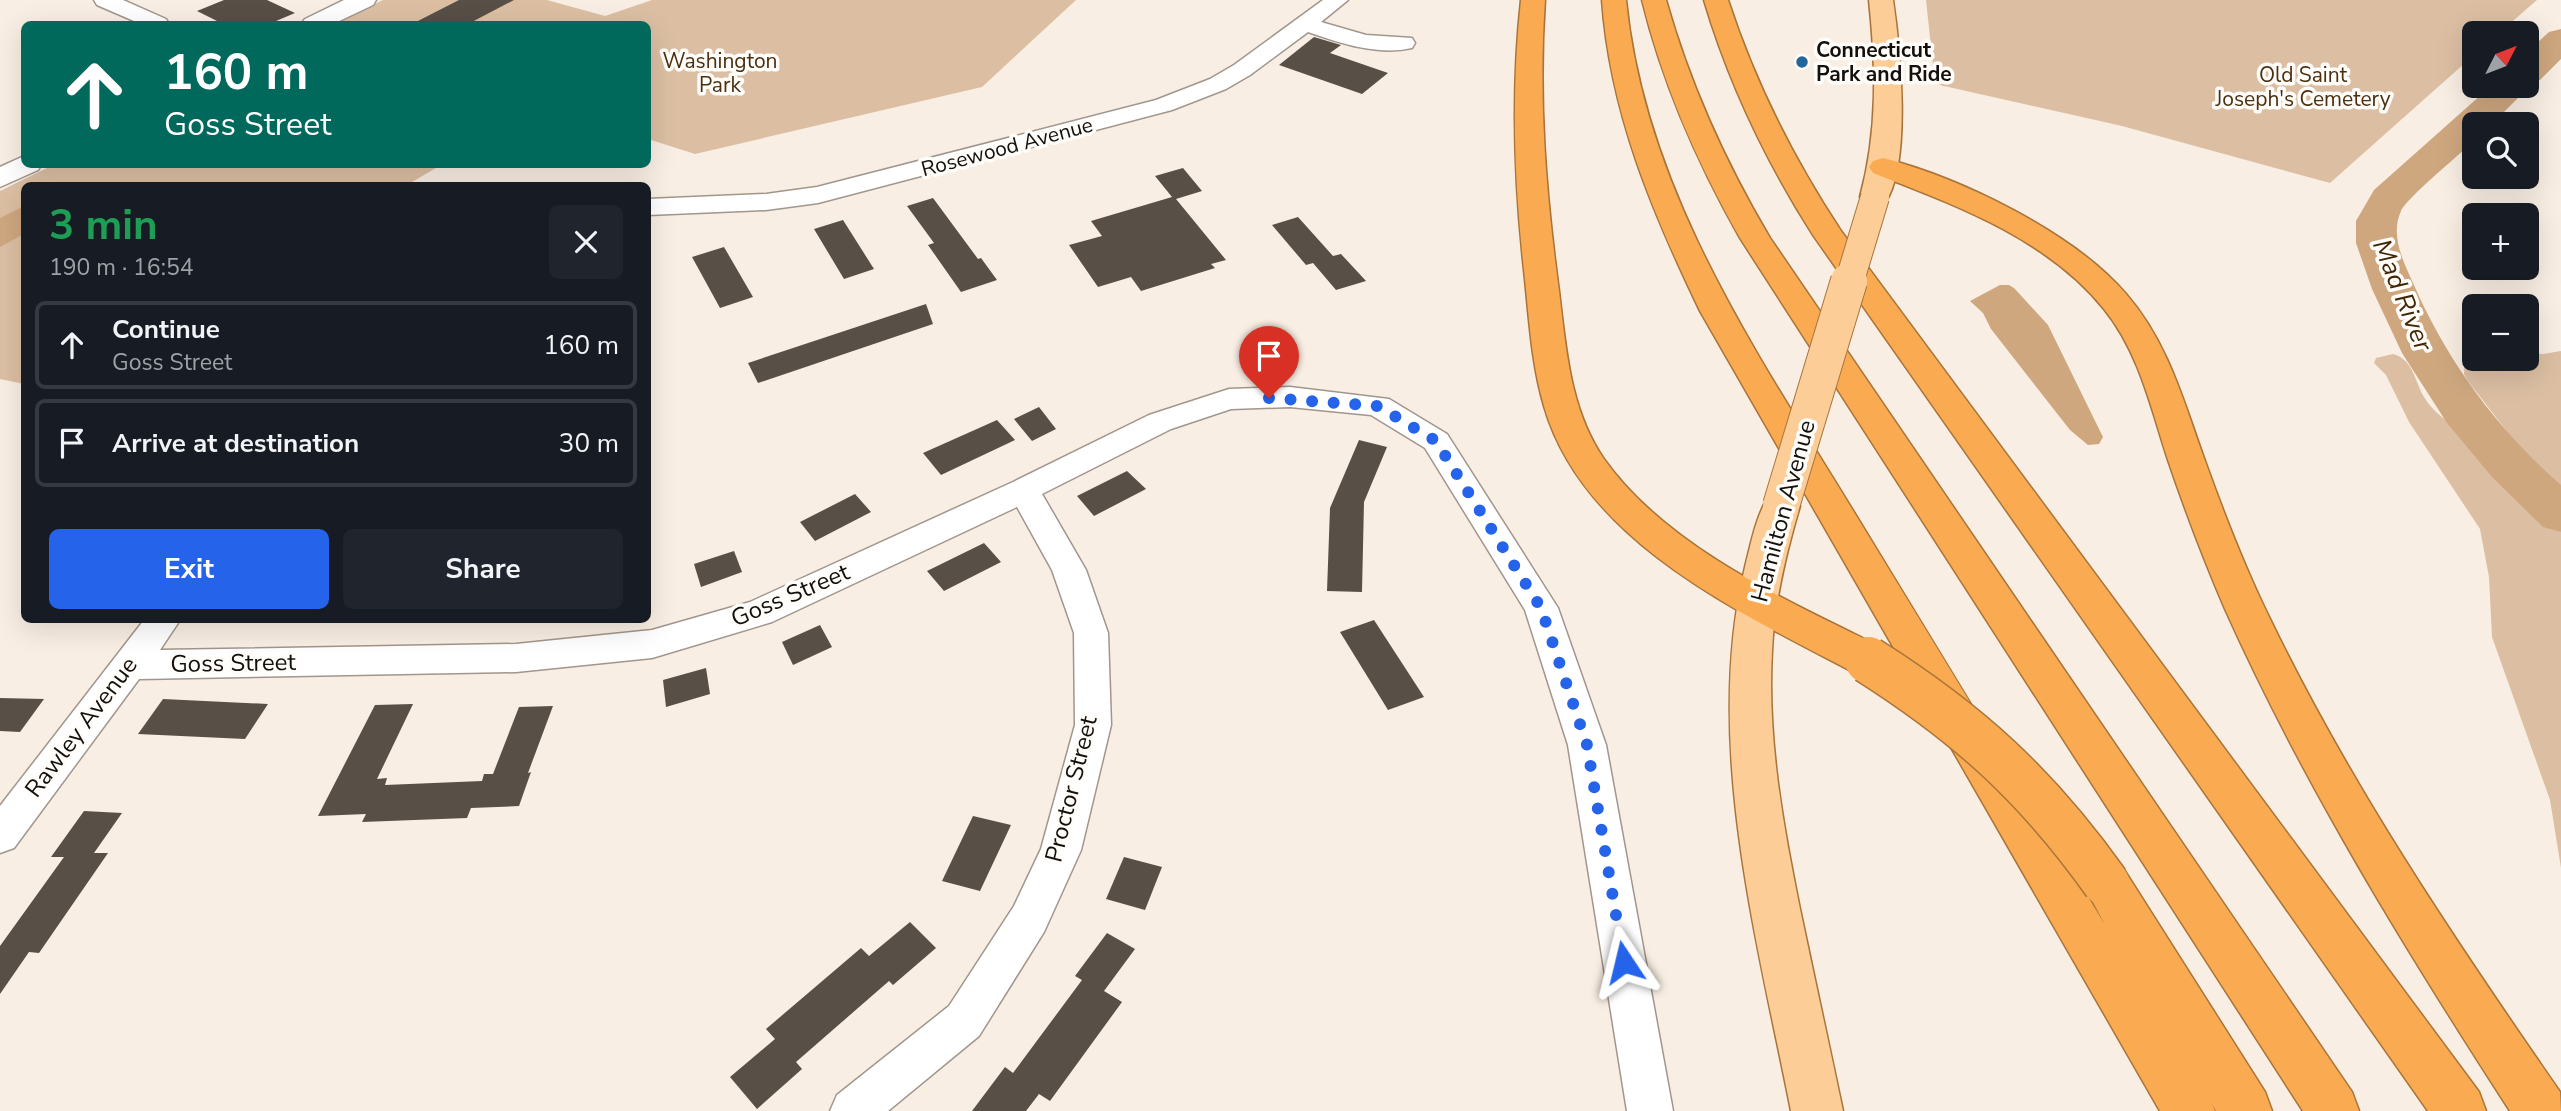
<!DOCTYPE html>
<html lang="en">
<head>
<meta charset="utf-8">
<style>
	body { margin:0; font-family:"Nunito Sans",sans-serif; background:#20242c; color:#f1f3f6; height:100vh; display:flex; flex-direction:column; font-size:26px; white-space:nowrap }
	* { box-sizing:border-box; margin:0 }
	p { font-size:23px; color:#9ea1a6 }
	.icon { flex:none; width:38px; height:38px; fill:none; stroke:currentColor; stroke-width:2; stroke-linecap:round; stroke-linejoin:round }
	.map { position:relative; flex:1; overflow:hidden }
	.side { position:absolute; left:21px; top:182px; width:630px; height:441px; display:flex; flex-direction:column; background:#171b24; border-radius:10px; box-shadow:0 7px 28px #0002 }
	.side>* { flex:none }
	.hud { position:absolute; left:21px; top:21px; width:630px; height:147px; border-radius:10px; box-shadow:0 7px 28px #0002; background:#00695c; color:#fff; overflow:hidden }
	.needle { width:46px; rotate:48deg }
	.buttons { position:absolute; left:2462px; top:21px; display:grid; gap:14px }
	.buttons a { display:grid; place-items:center; width:77px; height:77px; border-radius:10px; background:#171b24; box-shadow:0 7px 28px #0002; font-size:35px }
	.pin { position:absolute; display:grid; place-items:center; width:60px; height:60px; color:#fff; margin:-72px -30px; border-radius:50% 50% 50% 0; rotate:-45deg; box-shadow:0 0 7px #0007 }
	.pin .icon { rotate:45deg }
	.me { position:absolute; width:77px; margin:-38px; rotate:350deg; stroke-linejoin:round; filter:drop-shadow(0 0 5px #0008) }
	.turn { display:flex; align-items:center; gap:24px; height:147px; padding:0 28px; font-size:32px }
	.turn .icon { width:91px; height:91px; stroke-width:2.5 }
	.turn b { display:block; font-size:49px; line-height:60px }
	.round { display:grid; place-items:center; flex:none; width:74px; height:74px; border-radius:10px; background:#20242c }
	.overview { display:flex; align-items:center; justify-content:space-between; height:119px; padding:0 28px }
	h1 { font-size:42px; font-weight:700; line-height:52px; color:#1e9e55 }
	.action { display:flex; gap:14px; margin-top:auto; padding:14px 28px }
	.action a { flex:1; height:80px; border-radius:10px; background:#2563eb; color:#fff; font-size:28px; font-weight:700; line-height:80px; text-align:center }
	.action a+a { background:#20242c; color:#f1f3f6 }
	ul { padding:0; list-style:none }
	li { display:flex; align-items:center; gap:21px; height:88px; margin:0 14px 10px; padding:0 14px; border:4px solid #363941; border-radius:10px }
	li div { flex:1 }
	li b { display:block; font-size:26px }
	li em { font-style:normal }
	.map>svg:first-child { display:block }
</style>
</head>
<body>
<div class="map">
<svg width="2561" height="1111" viewBox="0 0 2561 1111">
	<rect width="100%" height="100%" fill="#f9eee3"/>
	<g fill="#dcbfa3">
		<path d="M383,0H547L605,16L652,0H1076L982,87L695,154L648,139V24H334Z"/>
		<path d="M1926,0H2537L2499,33H2474V55L2330,183L2122,126L1935,84Z"/>
		<path d="M53,165H441L407,185L24,186V384L0,379V191Z"/>
		<path d="M2561,351V492L2537,470L2467,380L2464,374L2465,357L2527,359V352L2543,354Z"/>
		<path d="M2393,354C2415,360 2415,385 2426,400C2433,412 2448,420 2457,431C2490,469 2515,505 2561,532V868L2550,800L2492,637L2489,577L2480,529L2409,422L2386,375L2374,363L2376,358Z"/>
	</g>
	<g fill="#cea77f">
		<path d="M24,206V234L0,247V218Z"/>
		<path d="M2000,285H2009L2014,288L2048,325L2101,433L2103,437L2099,444L2088,445L2070,430L1991,329L1983,313L1970,301Z"/>
	</g>
	<g fill="none" stroke-linecap="round" stroke-linejoin="round">
		<path fill="#cea77f" fill-rule="evenodd" d="M2561,29V59L2540,80L2528,83L2530,86L2492,124H2474V141C2460,154 2407,198 2401,211C2390,235 2403,261 2413,283C2447,361 2497,429 2561,485V532L2543,527L2492,477L2447,423L2402,353L2372,289L2356,243V221L2374,190L2491,86H2527V52L2549,32Z"/>
	</g>
	<g fill="#584f46">
		<path d="M224,0H267L295,13L269,24H223L197,11Z"/>
		<path d="M459,0H514L468,24H412Z"/>
		<path d="M1314,37L1341,45L1330,53L1388,73L1362,94L1279,65Z"/>
		<path d="M1183,168L1202,191L1176,199L1226,260L1211,264L1215,268L1141,291L1131,277L1098,287L1069,245L1102,236L1091,221L1172,197L1155,176Z"/>
		<path d="M933,198L978,259L981,258L997,280L961,292L928,245L934,243L907,206Z"/>
		<path d="M1298,217L1333,256L1341,254L1366,281L1336,290L1313,263L1306,265L1272,225Z"/>
		<path d="M843,220L874,269L844,279L814,229Z"/>
		<path d="M724,247L753,297L720,308L692,257Z"/>
		<path d="M926,304L933,324L758,383L748,363Z"/>
		<path d="M1039,407L1056,429L1032,441L1014,419Z"/>
		<path d="M997,420L1015,440L941,475L923,453Z"/>
		<path d="M1359,440L1387,447L1364,502L1362,592L1327,591L1330,508Z"/>
		<path d="M1127,471L1146,489L1094,516L1077,496Z"/>
		<path d="M855,494L871,512L815,541L800,522Z"/>
		<path d="M984,543L1001,562L944,591L927,571Z"/>
		<path d="M734,551L742,572L701,587L694,564Z"/>
		<path d="M1374,620L1424,697L1388,710L1340,632Z"/>
		<path d="M820,625L832,647L793,665L782,642Z"/>
		<path d="M706,668L710,694L666,707L663,680Z"/>
		<path d="M0,698L44,699L20,732L0,731Z"/>
		<path d="M163,699L268,704L245,739L138,734Z"/>
		<path d="M413,704L377,779L387,778L385,785L482,781L484,774H493L519,707L553,706L528,773L531,772L519,806L471,808L467,818L362,822L366,814L318,816L375,705Z"/>
		<path d="M84,811L122,813L94,853H108L39,953L29,952L0,994V946L64,857H51Z"/>
		<path d="M973,816L1011,825L980,891L942,881Z"/>
		<path d="M1124,857L1162,867L1145,910L1106,899Z"/>
		<path d="M910,922L936,948L893,985L889,981L796,1062L802,1069L757,1109L730,1077L775,1039L766,1029L861,948L869,956Z"/>
		<path d="M1107,933L1135,949L1104,991L1122,1002L1050,1101L1039,1094L1026,1111H972L1005,1067L1013,1073L1082,980L1075,976Z"/>
	</g>
	<g fill="none" stroke-linecap="round" stroke-linejoin="round">
		<g stroke="#a1968c" stroke-width="3">
			<g id="minor">
				<path d="M94,0H123L166,19L169,24H141L97,5Z"/>
				<path d="M1323,0H1348L1321,22L1366,35L1412,38L1415,43L1412,48C1378,56 1340,43 1308,32L1250,75L1226,89L1172,110L818,203L766,210L648,215V199L766,194L817,187L1156,100L1210,79L1234,65Z"/>
				<path d="M1290,387L1389,399L1447,434L1558,608L1606,745L1673,1111H1627L1568,745L1525,610L1425,448L1371,415L1290,407L1231,409L1171,429L1042,494L1086,570L1108,633L1111,725L1081,850L1044,932L979,1036L888,1111H830L837,1095L949,1006L1014,906L1041,849L1075,725L1074,633L1052,570L1017,507L772,622L652,658L516,672L139,679L14,848L0,853V806L144,620H180L160,650L516,644L652,630L750,602L1013,482L1149,415L1229,389Z"/>
			</g>
		</g>
		<g stroke="#a1968c" stroke-width="3">
			<g id="tertiary">
				<path d="M344,0H376L373,5L333,24H301L305,19Z"/>
				<path d="M24,156V164H42L38,170L0,187V167Z"/>
			</g>
		</g>
		<g stroke="#a9743a" stroke-width="3">
			<g id="primary">
				<path d="M1869,0H1893C1900,47 1912,164 1885,203L1875,206L1865,203L1860,197C1878,131 1876,67 1869,0Z"/>
				<path d="M1781,493L1794,497L1800,506C1786,553 1774,602 1772,651C1767,738 1783,825 1800,909C1814,976 1829,1044 1843,1111H1791C1757,938 1703,742 1745,567C1751,543 1756,517 1768,497Z"/>
			</g>
		</g>
		<g stroke="#a9743a" stroke-width="3">
			<g id="motorway">
				<path d="M1521,0H1545C1538,99 1546,194 1559,291C1566,349 1570,410 1604,459C1667,548 1788,601 1883,648L1889,660L1883,672L1868,676L1853,672C1739,612 1583,541 1544,406C1531,362 1529,315 1524,270C1514,180 1511,91 1521,0Z"/>
				<path d="M1602,0H1626C1645,195 1761,359 1860,522C1942,656 2024,790 2105,925L2083,883L2089,868L2106,862L2123,868L2265,1092L2272,1111H2216L2212,1104L2215,1111H2160L1700,311C1652,211 1610,112 1602,0Z"/>
				<path d="M1642,0H1666C1690,85 1725,162 1770,238L2352,1092L2359,1111H2303L1740,238C1697,162 1663,85 1642,0Z"/>
				<path d="M1704,0H1728C1755,83 1793,158 1841,231L2479,1092L2486,1111H2428L1813,235C1766,161 1729,84 1704,0Z"/>
				<path d="M1883,158C1961,178 2074,233 2126,294C2168,342 2184,403 2205,461C2224,514 2244,566 2269,617C2350,785 2454,939 2560,1092L2561,1111H2510C2406,950 2304,785 2225,609C2204,560 2185,510 2168,460C2151,408 2139,352 2104,309C2047,238 1955,205 1873,173L1869,167L1873,161Z"/>
			</g>
		</g>
		<use href="#minor" fill="#fff" fill-rule="evenodd"/>
		<use href="#tertiary" fill="#fff" fill-rule="evenodd"/>
		<use href="#primary" fill="#fccd97" fill-rule="evenodd"/>
		<use href="#motorway" fill="#faab52" fill-rule="evenodd"/>
		<g stroke="#a9743a" stroke-width="30" stroke-linecap="butt">
			<path id="primary-bridge-far1" d="M1849,283L1875,197"/>
		</g>
		<g stroke="#a9743a" stroke-width="38" stroke-linecap="butt">
			<path id="primary-bridge" d="M1781,506L1849,281"/>
		</g>
		<g stroke="#a9743a" stroke-width="49" stroke-linecap="butt">
			<path id="motorway-bridge" d="M1868,660C1969,724 2037,786 2106,883"/>
		</g>
		<use href="#primary-bridge-far1" stroke="#fccd97" stroke-width="28"/>
		<use href="#primary-bridge" stroke="#fccd97" stroke-width="36"/>
		<use href="#motorway-bridge" stroke="#faab52" stroke-width="46"/>
	</g>
	<g fill="none" stroke-linecap="round" stroke-linejoin="round">
		<path stroke="#2563eb" stroke-width="12" stroke-dasharray="0 21.6" d="M1269,398L1378,406L1436,441L1541,608L1587,745L1624,962"/>
	</g>
	<circle fill="#24679d" stroke="#fffdfa" stroke-width="2.5" cx="1802" cy="62" r="7"/>
	<g text-anchor="middle" stroke-width="7" stroke-linejoin="round" paint-order="stroke">
		<g font-size="21" font-weight="bold" fill="#130f0c" stroke="#fffdfa" text-anchor="start">
			<text x="1816" y="57">Connecticut<tspan x="1816" dy="24">Park and Ride</tspan></text>
		</g>
		<g font-size="21" fill="#4b2f0f" stroke="#fffdfa">
			<text x="720" y="68">Washington<tspan x="720" dy="24">Park</tspan></text>
			<text x="2303" y="82">Old Saint<tspan x="2303" dy="24">Joseph's Cemetery</tspan></text>
		</g>
		<g font-size="21" fill="#130f0c" stroke="#fffdfa">
			<text transform="translate(1007 147) rotate(-15)" y="7">Rosewood Avenue</text>
		</g>
		<g font-size="24" fill="#130f0c" stroke="#fffdfa">
			<text transform="translate(1783 511) rotate(-75)" y="8">Hamilton Avenue</text>
			<text transform="translate(790 595) rotate(-23)" y="8">Goss Street</text>
			<text transform="translate(233 663) rotate(-1)" y="8">Goss Street</text>
			<text transform="translate(81 727) rotate(-53)" y="8">Rawley Avenue</text>
			<text transform="translate(1071 789) rotate(-76)" y="8">Proctor Street</text>
		</g>
		<g font-size="26" font-style="italic" fill="#412605" stroke="#fffdfa">
			<text transform="translate(2403 295) rotate(68)" y="9">Mad River</text>
		</g>
	</g>
</svg>
<div class="buttons">
<a><svg class="needle" viewBox="-14 -14 28 28"><path d="M0-13l5 13h-10z" fill="#e53935"/><path d="M0 13l5-13h-10z" fill="#9ea1a6"/></svg></a>
<a><svg class="icon" aria-label="search" viewBox="0 0 24 24"><circle cx="10" cy="10" r="6"/><path d="M15 15l6 6"/></svg></a>
<a>+</a>
<a>−</a>
</div>
<div class="pin" style="left:1269px;top:398px;background:#d93025"><svg class="icon" aria-label="arrive" viewBox="0 0 24 24"><path d="M6 21V4h12l-3 4 3 4H6"/></svg></div>
<svg class="me" style="left:1624px;top:962px" viewBox="-20 -20 40 40"><path d="M0-17L14 15 0 8-14 15z" fill="#2563eb" stroke="#fff" stroke-width="4"/></svg>
<div class="hud">
<div class="turn"><svg class="icon" aria-label="ahead" viewBox="0 0 24 24"><path d="M12 20V5M6 11l6-6 6 6"/></svg><div><b>160 m</b>Goss Street</div></div>
</div>
<section class="side">
<div class="overview"><div><h1>3 min</h1><p>190 m · 16:54</p></div><a class="round"><svg class="icon" aria-label="close" viewBox="0 0 24 24"><path d="M6 6l12 12M18 6L6 18"/></svg></a></div>
<ul>
<li><svg class="icon" aria-label="ahead" viewBox="0 0 24 24"><path d="M12 20V5M6 11l6-6 6 6"/></svg><div><b>Continue</b><p>Goss Street</p></div><em>160 m</em></li>
<li><svg class="icon" aria-label="arrive" viewBox="0 0 24 24"><path d="M6 21V4h12l-3 4 3 4H6"/></svg><div><b>Arrive at destination</b></div><em>30 m</em></li>
</ul>
<div class="action"><a>Exit</a><a>Share</a></div>
</section>
</div>
</body>
</html>
